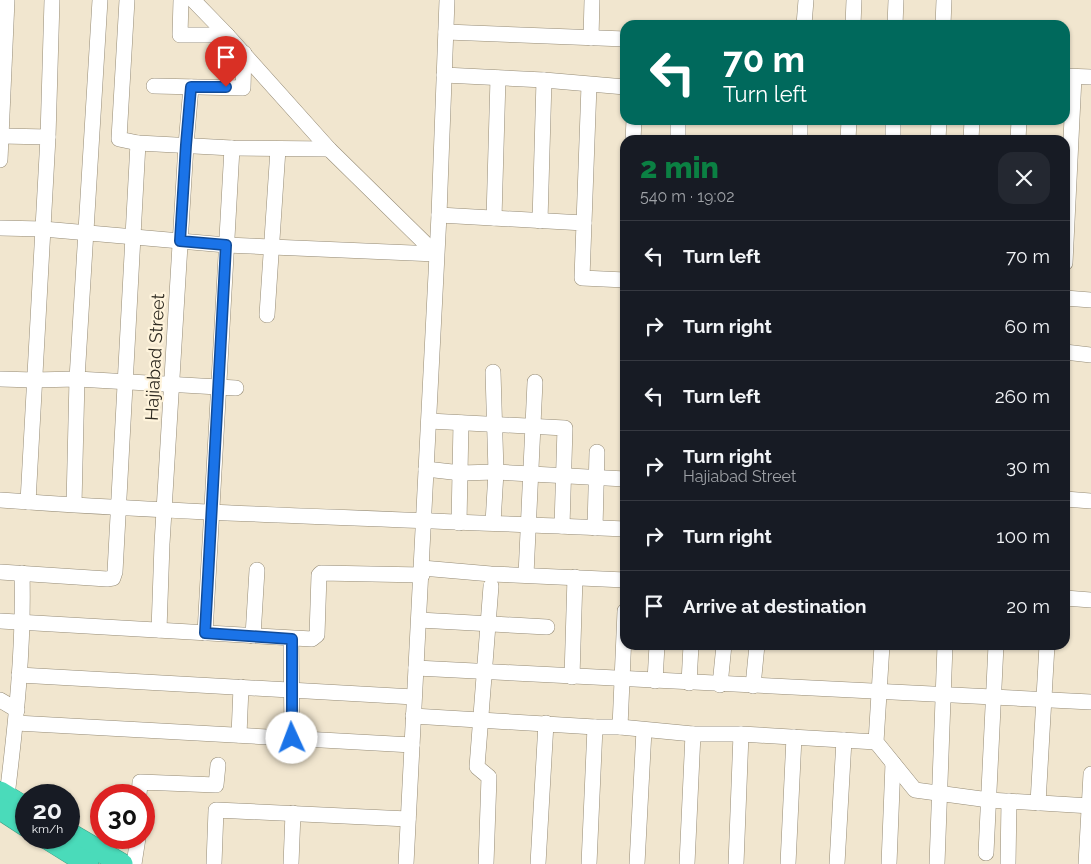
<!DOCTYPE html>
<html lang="en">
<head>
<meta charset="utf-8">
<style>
	body { margin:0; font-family:Raleway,sans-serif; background:#242831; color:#f1f3f6; height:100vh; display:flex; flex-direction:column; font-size:19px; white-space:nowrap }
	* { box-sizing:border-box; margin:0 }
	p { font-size:16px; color:#9ea1a6 }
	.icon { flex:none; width:28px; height:28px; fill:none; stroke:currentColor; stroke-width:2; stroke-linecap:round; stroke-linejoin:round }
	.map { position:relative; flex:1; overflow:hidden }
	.drawer { position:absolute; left:620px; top:135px; width:450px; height:515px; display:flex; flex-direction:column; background:#171b24; border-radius:15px; box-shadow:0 1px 4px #0004 }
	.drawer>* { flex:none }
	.top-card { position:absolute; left:620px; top:20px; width:450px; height:105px; border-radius:15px; box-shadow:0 1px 4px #0004; background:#00695c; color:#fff; overflow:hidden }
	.speed { position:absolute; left:15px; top:784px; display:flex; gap:10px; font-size:25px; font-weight:700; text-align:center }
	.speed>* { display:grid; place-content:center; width:65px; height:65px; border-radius:50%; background:#171b24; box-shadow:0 1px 4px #0004; line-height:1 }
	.speed small { font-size:12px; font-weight:400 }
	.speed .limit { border:8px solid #d22; background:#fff; color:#111 }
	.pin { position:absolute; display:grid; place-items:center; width:42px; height:42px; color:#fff; margin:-51px -21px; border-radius:50% 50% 50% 0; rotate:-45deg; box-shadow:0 0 5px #0007 }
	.pin .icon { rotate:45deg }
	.me { position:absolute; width:55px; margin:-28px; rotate:358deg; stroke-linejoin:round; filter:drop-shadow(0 0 4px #0008) }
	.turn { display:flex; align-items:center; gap:18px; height:105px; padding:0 20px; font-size:22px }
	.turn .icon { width:65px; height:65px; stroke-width:2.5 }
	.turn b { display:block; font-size:35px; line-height:42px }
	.round { display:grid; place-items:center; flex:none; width:52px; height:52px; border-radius:15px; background:#242831 }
	.overview { display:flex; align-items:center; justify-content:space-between; height:85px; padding:0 20px }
	h1 { font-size:30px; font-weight:800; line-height:38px; color:#0b8043 }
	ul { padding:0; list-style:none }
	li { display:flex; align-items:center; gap:15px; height:70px; padding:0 20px; border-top:1px solid #363941 }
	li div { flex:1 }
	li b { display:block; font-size:19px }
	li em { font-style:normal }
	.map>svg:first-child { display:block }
</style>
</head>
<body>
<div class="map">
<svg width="1091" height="864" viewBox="0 0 1091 864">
	<rect width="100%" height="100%" fill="#f1e6cf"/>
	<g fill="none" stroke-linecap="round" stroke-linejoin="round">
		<g stroke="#958b76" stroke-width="16">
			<g id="minor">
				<path d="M181,0L180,35H227"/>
				<path d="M193,0L227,35L329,149L436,254"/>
				<path d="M804,25L806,0"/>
				<path d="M853,25L854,0"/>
				<path d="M895,25L896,0"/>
				<path d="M943,25L944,0"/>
				<path d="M446,32L625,39"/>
				<path d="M591,38L592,0"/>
				<path d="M444,75L544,80L625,87"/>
				<path d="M1065,76L1091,77"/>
				<path d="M154,86L243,88L244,53"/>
				<path d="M2,136L48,137"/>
				<path d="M633,140L634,120"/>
				<path d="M678,140V120"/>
				<path d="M800,140V120"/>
				<path d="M848,140L849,120"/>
				<path d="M893,140V120"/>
				<path d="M938,140L939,120"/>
				<path d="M971,140L972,120"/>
				<path d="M1018,140L1019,120"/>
				<path d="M138,143L232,148L329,149"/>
				<path d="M0,160L7,0"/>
				<path d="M439,215L584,223L582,278L625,280"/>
				<path d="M494,218L498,78"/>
				<path d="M540,221L544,80"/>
				<path d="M584,223L589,85"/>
				<path d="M0,228L43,229L226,245L436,254"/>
				<path d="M1065,263L1074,77"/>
				<path d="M1065,298L1091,300"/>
				<path d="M267,315L278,149"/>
				<path d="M1065,352L1091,355"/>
				<path d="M493,372L496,472L493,523"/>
				<path d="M0,379L34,380L77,379L236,388"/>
				<path d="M429,421L565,428L562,526"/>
				<path d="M426,469L461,473L496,472L625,479"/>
				<path d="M1065,499L1091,501"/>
				<path d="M0,500C208,515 417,519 625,529"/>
				<path d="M28,502L48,137L52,0"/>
				<path d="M74,504L77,379L100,0"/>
				<path d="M459,523L461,423"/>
				<path d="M595,528L597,452"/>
				<path d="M422,568L491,574L625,580"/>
				<path d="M0,572L107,579L113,578L115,572L138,143L119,139L127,0"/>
				<path d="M526,575L535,382"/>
				<path d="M1065,598L1091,600"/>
				<path d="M419,620L547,627"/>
				<path d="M0,621L312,639L317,635L319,575L321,573L422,575"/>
				<path d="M159,630L162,544L186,145L191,87"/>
				<path d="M205,633L232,148"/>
				<path d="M253,636L257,570"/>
				<path d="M291,639L292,738"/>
				<path d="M882,645L876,742L915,790L989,800L1091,806"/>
				<path d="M416,668L1091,702"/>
				<path d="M19,675L414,697"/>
				<path d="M572,677L575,577"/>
				<path d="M655,681L657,645"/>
				<path d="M689,683L691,645"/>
				<path d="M720,685L724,645"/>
				<path d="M753,686L757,645"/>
				<path d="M0,700L17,710"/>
				<path d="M413,716L595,727H620L693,734H741L876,742"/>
				<path d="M16,723L412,745"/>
				<path d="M620,727L625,611"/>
				<path d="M239,735L241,687"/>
				<path d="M139,795L140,782L216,785L218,765"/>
				<path d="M7,796C16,722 24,648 22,573"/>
				<path d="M1038,803L1047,645"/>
				<path d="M986,853L996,645"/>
				<path d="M134,864L138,838"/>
				<path d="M214,864L216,810L408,819"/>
				<path d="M291,864L293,813"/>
				<path d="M406,864L439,215L447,0"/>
				<path d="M486,864L489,777L477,767L491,586"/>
				<path d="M538,864L546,723"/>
				<path d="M589,864L595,727"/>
				<path d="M637,864L644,730"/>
				<path d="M687,864L693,734"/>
				<path d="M736,864L741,734"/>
				<path d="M788,864L794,737"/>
				<path d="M837,864L844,740"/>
				<path d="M889,864L893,763"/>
				<path d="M937,864L945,645"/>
				<path d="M1008,864L1009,801"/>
				<path d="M1086,864L1091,774"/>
			</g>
		</g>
		<g stroke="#419d85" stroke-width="22">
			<g id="highway">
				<path d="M0,792L26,808"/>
				<path d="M0,809L26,826"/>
				<path d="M69,833L122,864"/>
				<path d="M46,838L88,864"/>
			</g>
		</g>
		<use href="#minor" stroke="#fff" stroke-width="15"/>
		<use href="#highway" stroke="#4adbba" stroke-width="21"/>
	</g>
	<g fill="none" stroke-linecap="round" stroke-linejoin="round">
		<g stroke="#114b97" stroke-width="12">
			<path id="route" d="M226,87H191L186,145L180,241L226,245L205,633L292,639V738"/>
		</g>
		<use href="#route" stroke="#1a73e8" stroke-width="9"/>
	</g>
	<g text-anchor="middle" stroke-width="4.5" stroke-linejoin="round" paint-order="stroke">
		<g font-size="18" fill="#2f2b22" stroke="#fff4dc">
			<text transform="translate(155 357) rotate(-87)" y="6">Hajiabad Street</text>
		</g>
	</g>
</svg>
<div class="speed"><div>20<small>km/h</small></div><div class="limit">30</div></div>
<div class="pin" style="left:226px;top:87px;background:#d93025"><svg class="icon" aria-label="arrive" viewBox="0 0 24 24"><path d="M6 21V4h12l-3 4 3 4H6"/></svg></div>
<svg class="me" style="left:292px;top:738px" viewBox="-20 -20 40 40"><circle r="19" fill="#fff"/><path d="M0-13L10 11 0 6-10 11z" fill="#1a73e8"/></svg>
<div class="top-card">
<div class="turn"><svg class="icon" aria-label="left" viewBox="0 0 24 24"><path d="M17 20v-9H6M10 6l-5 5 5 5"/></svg><div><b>70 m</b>Turn left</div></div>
</div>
<section class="drawer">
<div class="overview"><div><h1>2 min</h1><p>540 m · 19:02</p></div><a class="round"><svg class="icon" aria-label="close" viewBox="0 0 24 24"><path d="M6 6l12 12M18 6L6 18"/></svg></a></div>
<ul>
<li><svg class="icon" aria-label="left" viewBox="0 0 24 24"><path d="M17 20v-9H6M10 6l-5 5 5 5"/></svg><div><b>Turn left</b></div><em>70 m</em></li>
<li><svg class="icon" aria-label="right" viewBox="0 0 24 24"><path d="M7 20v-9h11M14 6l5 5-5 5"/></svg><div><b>Turn right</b></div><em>60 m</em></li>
<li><svg class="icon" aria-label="left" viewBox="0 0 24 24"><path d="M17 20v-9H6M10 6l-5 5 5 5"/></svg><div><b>Turn left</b></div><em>260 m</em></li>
<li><svg class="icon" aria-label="right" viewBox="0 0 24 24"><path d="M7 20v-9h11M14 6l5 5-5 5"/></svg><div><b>Turn right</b><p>Hajiabad Street</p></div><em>30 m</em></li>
<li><svg class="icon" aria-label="right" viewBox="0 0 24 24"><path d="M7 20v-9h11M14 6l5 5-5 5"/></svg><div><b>Turn right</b></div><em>100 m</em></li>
<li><svg class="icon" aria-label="arrive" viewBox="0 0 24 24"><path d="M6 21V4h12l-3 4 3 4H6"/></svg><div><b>Arrive at destination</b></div><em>20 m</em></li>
</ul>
</section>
</div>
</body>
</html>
